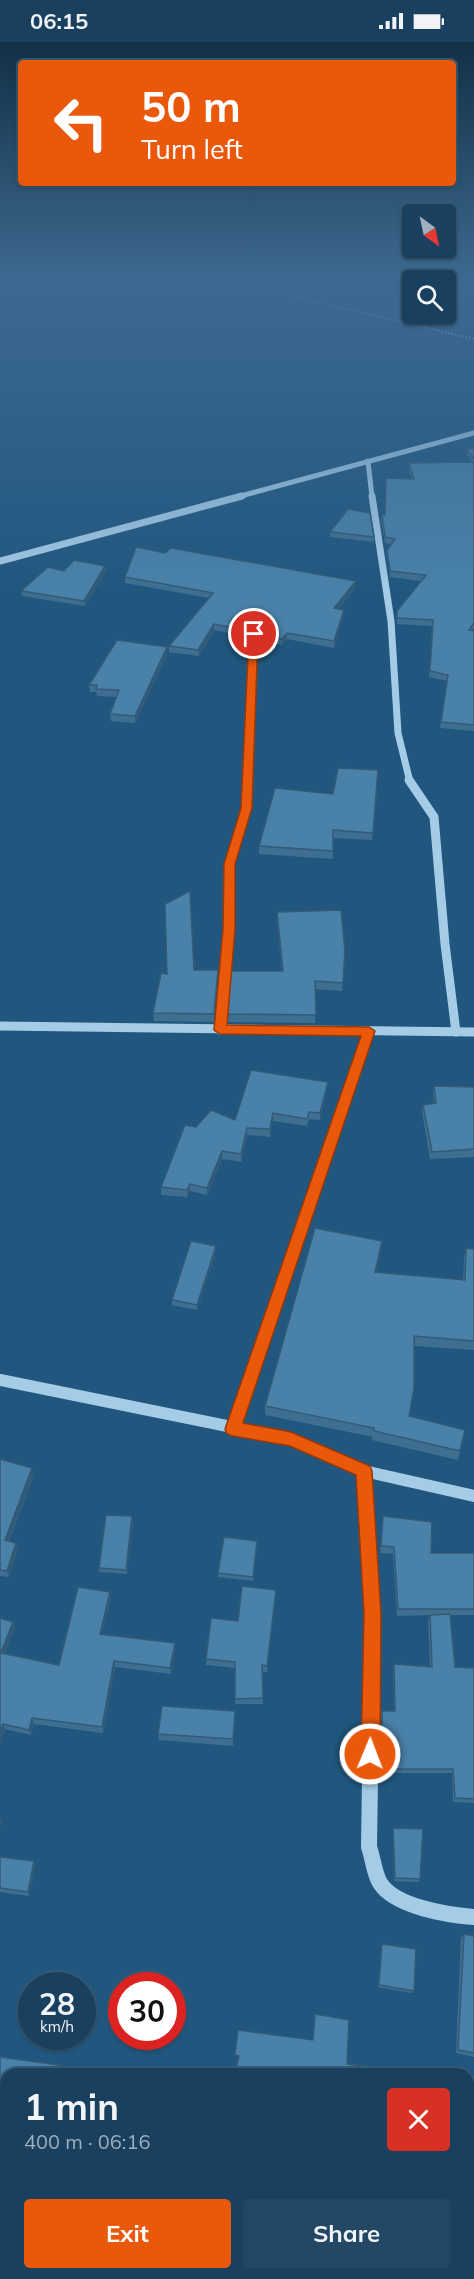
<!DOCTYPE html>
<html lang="en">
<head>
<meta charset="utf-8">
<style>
	body { margin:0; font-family:Mulish,sans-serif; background:#224865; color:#f1f3f6; height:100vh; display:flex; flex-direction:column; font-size:22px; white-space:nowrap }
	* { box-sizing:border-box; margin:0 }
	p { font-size:20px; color:#9fafbd }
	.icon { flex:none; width:33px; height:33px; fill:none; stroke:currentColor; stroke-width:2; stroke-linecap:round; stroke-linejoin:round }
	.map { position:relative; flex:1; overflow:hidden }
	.side { position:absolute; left:0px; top:2026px; width:474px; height:212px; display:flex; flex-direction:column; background:#19415f; border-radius:18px 18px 0 0; box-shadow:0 2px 4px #0004,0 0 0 2px #375a74 }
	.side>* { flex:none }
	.banner { position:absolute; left:18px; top:18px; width:438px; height:126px; border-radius:6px; box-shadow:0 2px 4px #0004,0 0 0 2px #375a74; background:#ea580c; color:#fff; overflow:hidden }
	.needle { width:39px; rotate:147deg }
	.fabs { position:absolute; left:402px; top:162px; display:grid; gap:12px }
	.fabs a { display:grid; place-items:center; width:54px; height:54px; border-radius:6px; background:#19415f; box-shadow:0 2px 4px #0004,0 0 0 2px #375a74; font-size:30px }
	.speed { position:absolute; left:18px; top:1930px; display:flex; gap:12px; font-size:30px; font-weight:700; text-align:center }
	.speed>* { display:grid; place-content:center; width:78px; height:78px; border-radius:50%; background:#19415f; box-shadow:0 2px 4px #0004,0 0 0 2px #375a74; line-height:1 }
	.speed small { font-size:15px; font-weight:400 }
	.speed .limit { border:9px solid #d22; background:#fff; color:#111 }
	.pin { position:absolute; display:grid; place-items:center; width:51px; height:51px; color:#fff; margin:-26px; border:3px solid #fff; border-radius:50%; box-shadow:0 2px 6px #0007 }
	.me { position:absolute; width:66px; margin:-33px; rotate:1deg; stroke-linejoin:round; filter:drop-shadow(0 0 4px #0008) }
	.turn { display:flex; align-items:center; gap:21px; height:126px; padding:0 24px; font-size:27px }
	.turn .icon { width:78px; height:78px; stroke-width:2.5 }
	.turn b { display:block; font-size:42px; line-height:51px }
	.round { display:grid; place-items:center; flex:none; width:63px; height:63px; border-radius:6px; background:#224865 }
	.overview { display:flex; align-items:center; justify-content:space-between; height:102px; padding:0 24px }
	h1 { font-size:36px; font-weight:700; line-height:45px }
	.cta { display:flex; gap:12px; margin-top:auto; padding:12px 24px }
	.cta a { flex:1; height:69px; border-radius:6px; background:#ea580c; color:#fff; font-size:24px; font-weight:700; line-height:69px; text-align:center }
	.cta a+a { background:#224865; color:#f1f3f6 }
	.status { display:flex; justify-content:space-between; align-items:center; height:42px; padding:0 30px; background:#19415f; direction:ltr }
	.status svg { height:16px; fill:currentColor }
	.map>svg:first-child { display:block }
</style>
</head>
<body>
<div class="status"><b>06:15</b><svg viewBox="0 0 49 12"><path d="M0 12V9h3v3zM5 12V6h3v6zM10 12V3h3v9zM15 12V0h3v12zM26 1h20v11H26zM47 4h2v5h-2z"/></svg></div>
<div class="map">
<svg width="474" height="2237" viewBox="0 0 474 2237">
	<rect width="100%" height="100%" fill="#21577f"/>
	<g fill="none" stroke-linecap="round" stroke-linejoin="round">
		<path stroke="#a5cce7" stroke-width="2" stroke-dasharray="1.5 2" stroke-linecap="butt" d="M220,237L474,297"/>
		<g stroke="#a5cce7" stroke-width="5">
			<path d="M368,419L372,455"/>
			<path d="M237,455L474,391"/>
		</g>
		<g stroke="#a5cce7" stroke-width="7">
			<path d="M372,454L391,579L398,691L410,740"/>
			<path d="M0,519L242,454"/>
			<path d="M248,740L254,593"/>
		</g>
		<g stroke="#a5cce7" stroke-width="9">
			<path d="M409,738L434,775L445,902L456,990"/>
			<path d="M0,984L474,990"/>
			<path d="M220,988L229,887L230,822L247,766L248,738"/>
			<path d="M327,1112L369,989"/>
		</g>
		<g stroke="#a5cce7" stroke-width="12">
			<path d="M0,1338L291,1397L364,1429L474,1454"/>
			<path d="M233,1387L328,1110"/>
			<path d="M364,1429L372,1599"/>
		</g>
		<path stroke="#a5cce7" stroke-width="16" d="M372,1598L369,1805C373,1816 374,1831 380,1841C395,1865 448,1873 474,1875"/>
	</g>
	<g fill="#3f6f90">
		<path d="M474,404V586L472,589H474V689L440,686L447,639L429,635L432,584L397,582V569L421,539L390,535L387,514V508L391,502L385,501L381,478L382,472L384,473L412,436L409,427V421L472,420L467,412V407L474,406Z"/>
		<path d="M330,490L374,495L373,500L330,495Z"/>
		<path d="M165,511L356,545L338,567L344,568L343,574L334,606L287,597L282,603L259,598V591L255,587L250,590L248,595L214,588L199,614L169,610V604L209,556L125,541V535Z"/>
		<path d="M105,524L106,528L85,564L22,554L21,549Z"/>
		<path d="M167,605V612L135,681L111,679L110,672L117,655L97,654L96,650H90L89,643Z"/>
		<path d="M378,728L372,798L333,796V817L259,812V804L333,752Z"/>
		<path d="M277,870L345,909L342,949L315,947V981L227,980V972L282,929L277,878Z"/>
		<path d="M194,928H218L214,980L154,979L153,971L167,932Z"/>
		<path d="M328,1040L327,1047L320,1078L309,1077L307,1084L273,1079L270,1095L247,1093L241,1120L222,1117L207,1153L190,1149L187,1155L161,1153V1145L196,1085L235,1078Z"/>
		<path d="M434,1044L474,1045V1115L430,1117L422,1070L423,1063L434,1062L433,1051Z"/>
		<path d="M382,1199L376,1230L463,1238L464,1216L466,1206L474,1207V1308L414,1304L409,1374L465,1388L458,1418L372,1398L373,1395L265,1373V1364Z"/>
		<path d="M216,1204V1209L197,1268L172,1263V1258Z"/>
		<path d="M0,1417L34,1433L9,1499L18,1507L9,1535L0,1534Z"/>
		<path d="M383,1474L431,1511H474V1573H450L455,1625L474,1626V1761L453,1760L452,1731H382L381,1673L382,1669H394L393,1627L394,1622L430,1624L428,1578L430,1573L397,1574L393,1512L380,1511Z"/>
		<path d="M133,1479L127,1532L99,1530V1526Z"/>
		<path d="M257,1499L253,1539L218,1535V1531Z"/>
		<path d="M276,1548L267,1630H262L263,1662H235V1626L206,1623V1617L238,1579Z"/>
		<path d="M111,1556L102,1592L175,1601V1607L171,1632L115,1625L103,1691L34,1682L31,1693L5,1687L0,1702V1576L13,1580L15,1586L5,1611L59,1623Z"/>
		<path d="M235,1676L233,1704L159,1698L158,1692Z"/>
		<path d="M393,1786L420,1837L419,1840L394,1839L393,1789Z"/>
		<path d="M0,1815L35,1824L29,1854L0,1850Z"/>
		<path d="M464,1892L474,1894V2015L456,2011L461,1897Z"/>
		<path d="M382,1902L414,1949L412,1951L378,1945Z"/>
	</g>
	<g fill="#335a76">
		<path d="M105,524L106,528L85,564L84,559Z"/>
		<path d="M356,539V545L333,572L334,566Z"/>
		<path d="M344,568L343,574L334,606V599Z"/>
		<path d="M255,581V587L250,590L248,595L250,583Z"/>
		<path d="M214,582V588L199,614L198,608Z"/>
		<path d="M287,591V597L282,603V597Z"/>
		<path d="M167,605V612L135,681V674Z"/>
		<path d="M218,928V936L214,980V972Z"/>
		<path d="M328,1040L327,1047L320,1078V1071Z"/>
		<path d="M273,1071V1079L270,1095V1087Z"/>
		<path d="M247,1086V1093L241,1120V1112Z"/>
		<path d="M222,1109V1117L207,1153V1146Z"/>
		<path d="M190,1142V1149L187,1155V1148Z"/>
		<path d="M382,1199L381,1209L373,1240L375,1230Z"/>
		<path d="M216,1204V1209L197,1268V1263Z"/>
		<path d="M32,1426L34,1433L6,1505L5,1498Z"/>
		<path d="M132,1474L133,1479L127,1532L126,1528Z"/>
		<path d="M16,1501L18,1507L9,1535L7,1529Z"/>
		<path d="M110,1550L111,1556L101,1598L100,1592Z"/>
		<path d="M13,1580L15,1586L3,1616L1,1611Z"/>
		<path d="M175,1601V1607L171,1632L170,1626Z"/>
		<path d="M114,1619L115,1625L103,1691L102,1685Z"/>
		<path d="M32,1676L34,1682L31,1693L29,1688Z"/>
		<path d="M3,1682L5,1687L0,1702V1690Z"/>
		<path d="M1,1775L3,1779L0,1787V1778Z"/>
		<path d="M34,1819L35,1824L29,1854L28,1850Z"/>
		<path d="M0,2128L2,2129L0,2141Z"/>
	</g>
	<g fill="#4981a8" stroke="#335a76" stroke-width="1.5">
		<path d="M474,406V417L467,407Z"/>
		<path d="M474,420V581L469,588L474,589V683L441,680L448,633L430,629L433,578L397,576V569L426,533L390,529L387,508L395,497L385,495L382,472L385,473L386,436L414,437L409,421Z"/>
		<path d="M348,467L370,471L374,495L330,490Z"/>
		<path d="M136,505L165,511L171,506L356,539L334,566L344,568L334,599L287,591L282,597L260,592L259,585L255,581L250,583L248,589L214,582L198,608L169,604L213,551L125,535Z"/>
		<path d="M74,518L105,524L84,559L21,549L48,525L64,529Z"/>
		<path d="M117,598L167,605L135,674L110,672L119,648L96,647L97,643H89Z"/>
		<path d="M338,726L378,728L373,791L333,788V809L259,804L275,746L333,752Z"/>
		<path d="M190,849L194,928H218L214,972L153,971L161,931L167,932L165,862Z"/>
		<path d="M341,868L345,909L343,941L315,939L316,973L227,972L231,929H283L277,870Z"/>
		<path d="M251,1028L328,1040L320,1071L309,1070L307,1077L273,1071L270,1087L247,1086L241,1112L222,1109L207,1146L190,1142L187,1148L161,1145L185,1083L196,1085L211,1068L235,1078Z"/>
		<path d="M434,1044L474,1045V1107L432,1110L423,1063L436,1061Z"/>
		<path d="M315,1186L382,1199L375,1230L465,1238L466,1206L474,1207V1299L414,1294V1346L409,1374L465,1388L460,1409L374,1389V1386L265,1364Z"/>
		<path d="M191,1199L216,1204L197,1263L172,1258Z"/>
		<path d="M0,1417L32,1426L5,1498L16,1501L7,1529L0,1528Z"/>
		<path d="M106,1473L132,1474L126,1528L99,1526Z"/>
		<path d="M383,1474L432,1480L431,1511H474V1567H398L394,1505L381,1504Z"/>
		<path d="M224,1495L257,1499L253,1535L218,1531Z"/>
		<path d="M242,1544L276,1548L267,1624L262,1623L263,1656L235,1657V1620L206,1617L211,1576L238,1579Z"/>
		<path d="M78,1545L110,1550L100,1592L175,1601L170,1626L114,1619L102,1685L32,1676L29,1688L3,1682L0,1690V1576L13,1580L1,1611L59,1623Z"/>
		<path d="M450,1572L455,1625L474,1626V1757L455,1756L453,1727H383L382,1669H395L394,1622L432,1625L430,1573Z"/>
		<path d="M162,1664L235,1669L233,1697L158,1692Z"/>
		<path d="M393,1786L423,1787L420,1837L395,1836Z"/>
		<path d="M0,1815L34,1819L28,1850L0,1846Z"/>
		<path d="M464,1892L474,1894V2011L458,2008Z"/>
		<path d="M382,1902L416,1907L414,1949L379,1943Z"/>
		<path d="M315,1972L349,1978L347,2022L370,2025V2032H235L239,2014L235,2013L238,1988L313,1998Z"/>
		<path d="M0,2015L58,2023L56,2032H6V2045L0,2044Z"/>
		<path d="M468,2136L474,2137V2195L468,2194Z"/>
		<path d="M397,2232H437V2234L447,2237H396Z"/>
	</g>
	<linearGradient id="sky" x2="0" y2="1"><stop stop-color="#123046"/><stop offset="0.43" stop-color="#3d6990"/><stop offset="1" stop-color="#3d6990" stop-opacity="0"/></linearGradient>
	<rect width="474" height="550" fill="url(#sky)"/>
	<path fill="#ea580c" stroke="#983908" stroke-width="1.5" d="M254,590L258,592L252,766L235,822V887L227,983L369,985L375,989L243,1381L291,1390L370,1424L372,1429L381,1572L380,1712L377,1719L370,1721L364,1719L361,1712L364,1572L356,1433L290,1404L233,1394L227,1392L225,1387L361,994L220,992L214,988L223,887L224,822L241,766L249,592Z"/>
</svg>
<div class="fabs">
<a><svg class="needle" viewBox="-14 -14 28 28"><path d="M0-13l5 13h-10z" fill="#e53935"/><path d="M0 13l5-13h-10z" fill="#9fafbd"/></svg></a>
<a><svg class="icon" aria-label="search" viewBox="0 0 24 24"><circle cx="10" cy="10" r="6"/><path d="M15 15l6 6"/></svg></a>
</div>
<div class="speed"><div>28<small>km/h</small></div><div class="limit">30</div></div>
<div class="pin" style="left:254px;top:592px;background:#d93025"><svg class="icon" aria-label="arrive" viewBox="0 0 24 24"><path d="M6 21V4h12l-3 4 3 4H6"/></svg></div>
<svg class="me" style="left:370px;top:1712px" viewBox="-20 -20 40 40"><circle r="17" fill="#ea580c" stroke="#fff" stroke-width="3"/><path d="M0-11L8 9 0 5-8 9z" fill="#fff"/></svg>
<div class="banner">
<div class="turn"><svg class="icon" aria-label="left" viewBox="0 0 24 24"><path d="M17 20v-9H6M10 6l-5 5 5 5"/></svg><div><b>50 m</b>Turn left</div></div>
</div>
<section class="side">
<div class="overview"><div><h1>1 min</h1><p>400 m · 06:16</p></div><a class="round" style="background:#d93025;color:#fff"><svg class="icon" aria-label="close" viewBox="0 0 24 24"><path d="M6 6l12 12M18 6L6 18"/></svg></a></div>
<div class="cta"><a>Exit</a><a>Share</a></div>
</section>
</div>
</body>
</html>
